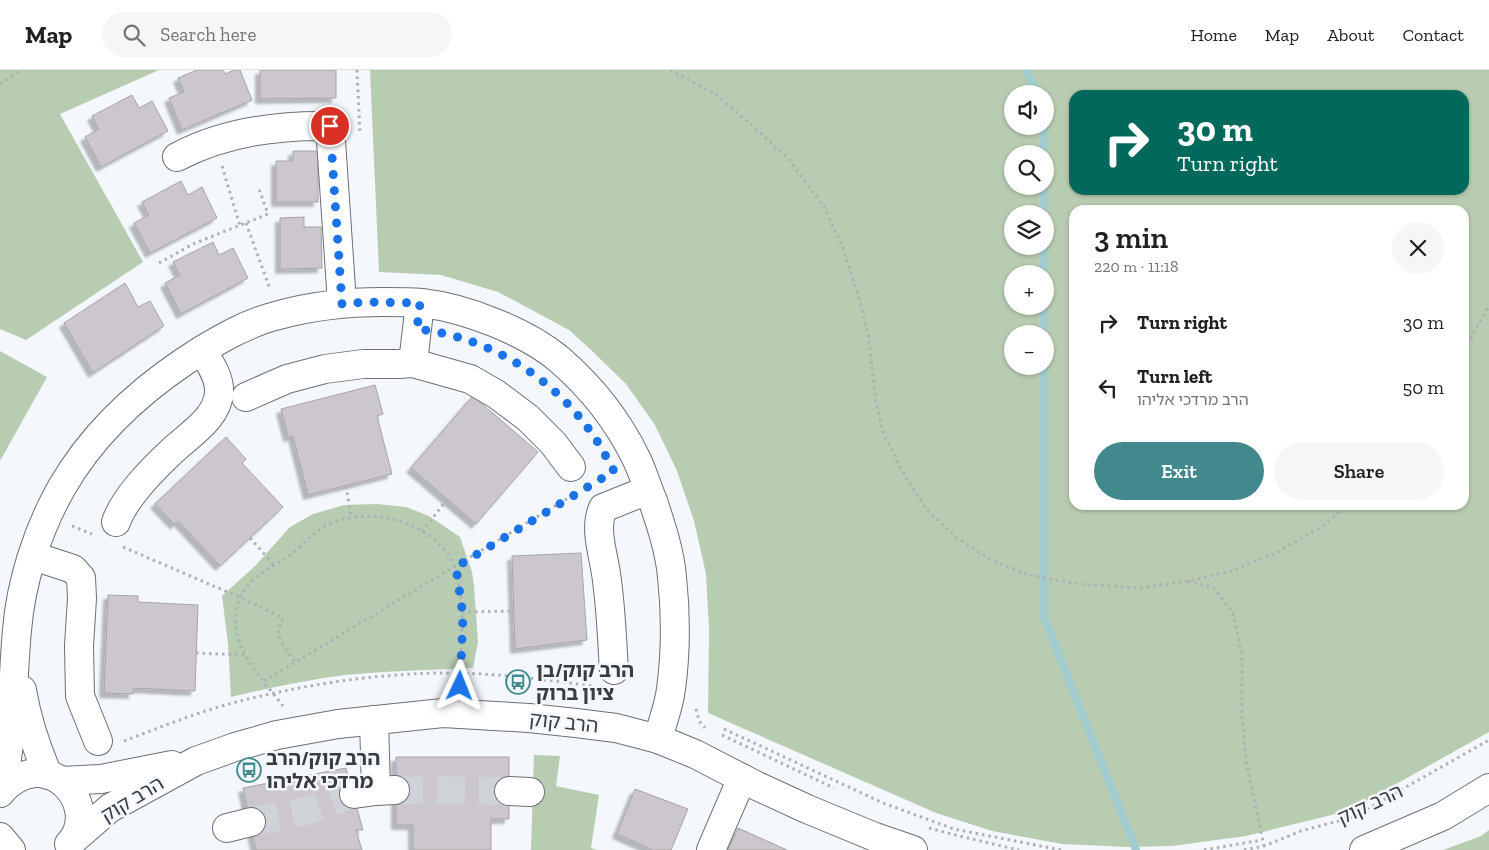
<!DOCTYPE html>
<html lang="en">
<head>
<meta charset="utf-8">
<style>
	body { margin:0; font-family:"Zilla Slab","Noto Sans Hebrew",serif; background:#f6f6f6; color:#202124; height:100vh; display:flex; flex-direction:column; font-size:19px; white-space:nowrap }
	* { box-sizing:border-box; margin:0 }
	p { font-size:16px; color:#757577 }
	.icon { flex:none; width:28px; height:28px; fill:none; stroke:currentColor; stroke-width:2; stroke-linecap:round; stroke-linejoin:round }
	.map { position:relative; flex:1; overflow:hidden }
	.panel { position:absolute; left:1069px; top:135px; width:400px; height:305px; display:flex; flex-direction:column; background:#fff; border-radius:15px; box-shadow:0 1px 4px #0004 }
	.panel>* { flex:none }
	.top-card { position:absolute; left:1069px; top:20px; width:400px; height:105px; border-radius:15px; box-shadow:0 1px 4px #0004; background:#00695c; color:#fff; overflow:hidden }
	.controls { position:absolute; left:1004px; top:15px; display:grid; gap:10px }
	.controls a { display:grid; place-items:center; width:50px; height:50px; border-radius:50%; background:#fff; box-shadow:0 1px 4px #0004; font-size:25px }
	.pin { position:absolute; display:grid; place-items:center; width:42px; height:42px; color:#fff; margin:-21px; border:2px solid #fff; border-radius:50%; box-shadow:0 1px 5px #0007 }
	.me { position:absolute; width:55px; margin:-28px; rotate:2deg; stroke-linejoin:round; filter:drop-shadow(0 0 4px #0008) }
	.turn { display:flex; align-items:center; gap:18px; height:105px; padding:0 25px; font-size:22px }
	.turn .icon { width:65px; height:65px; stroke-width:2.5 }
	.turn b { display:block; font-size:35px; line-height:42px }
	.round { display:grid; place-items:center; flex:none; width:52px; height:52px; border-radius:26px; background:#f6f6f6 }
	.summary { display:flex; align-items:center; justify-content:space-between; height:85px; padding:0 25px }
	h1 { font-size:30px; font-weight:600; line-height:38px }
	.cta { display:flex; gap:10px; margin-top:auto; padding:10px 25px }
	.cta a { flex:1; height:58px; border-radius:30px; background:#41898c; color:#fff; font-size:20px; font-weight:600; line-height:58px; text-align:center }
	.cta a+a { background:#f6f6f6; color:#202124 }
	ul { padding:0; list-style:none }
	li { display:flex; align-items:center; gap:15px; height:65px; padding:0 25px }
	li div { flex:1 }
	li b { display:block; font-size:19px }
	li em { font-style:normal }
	header { display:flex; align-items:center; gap:30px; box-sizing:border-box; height:70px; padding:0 25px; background:#fff; border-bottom:1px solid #e0e0e0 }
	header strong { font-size:24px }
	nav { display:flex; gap:28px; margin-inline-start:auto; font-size:18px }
	.search { width:350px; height:45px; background:#f6f6f6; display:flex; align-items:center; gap:12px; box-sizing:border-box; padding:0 18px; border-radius:28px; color:#757577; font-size:19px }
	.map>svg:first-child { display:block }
</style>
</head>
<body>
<header>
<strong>Map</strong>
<div class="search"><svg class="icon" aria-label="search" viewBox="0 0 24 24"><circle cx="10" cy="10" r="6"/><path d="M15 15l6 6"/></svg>Search here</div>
<nav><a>Home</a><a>Map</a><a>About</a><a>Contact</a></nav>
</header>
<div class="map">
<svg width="1489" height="780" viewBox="0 0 1489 780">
	<defs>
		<filter id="shadow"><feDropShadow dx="-4.5" dy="4.5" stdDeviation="1" flood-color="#0004"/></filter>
	</defs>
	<rect width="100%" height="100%" fill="#f4f8fd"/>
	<g fill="#b8ccb1" fill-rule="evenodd">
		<path d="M0,0H159L60,44L143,192L26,270L0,259Z"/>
		<path d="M370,0H1489V662L1348,741L1246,766L1172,776L1127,777L1062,774L992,761L936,743L708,643L709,560L706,504L694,451L677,401L655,355L626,314L589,278L569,260L498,222L441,205L379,202ZM1012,24H1045V56H1012ZM1074,25H1464V120H1074ZM1012,84H1045V116H1012ZM1074,140H1464V435H1074ZM1012,144H1045V176H1012ZM1012,204H1045V236H1012ZM1012,264H1045V296H1012Z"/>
		<path d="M0,281L47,307L0,391Z"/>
		<path d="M377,434L406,437L429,446L460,467L472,502L474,516L478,572L473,598C430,600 387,601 345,605C307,610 269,618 231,627L228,574L222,526L255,496L290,457L313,444L344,435Z"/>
		<path d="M534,685L560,686L556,716L599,725L591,778L597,780H531Z"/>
		<path d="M1489,760V780H1443L1481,766Z"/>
	</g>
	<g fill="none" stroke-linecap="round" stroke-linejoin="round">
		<g stroke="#a1cdd1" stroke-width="8">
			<path d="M1026,0L1038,24"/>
			<path d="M1044,56V84"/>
			<path d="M1044,116V144"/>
			<path d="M1044,176V204"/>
			<path d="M1044,236V264"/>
			<path d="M1044,296V547L1136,780"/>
		</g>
	</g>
	<g fill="#ccc7cc" stroke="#a7a3a7" filter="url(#shadow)">
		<path d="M197,0H223L225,4L234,0H240L252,30L182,60L169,28L184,22L178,8Z"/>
		<path d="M260,0H336V28L260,29Z"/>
		<path d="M132,25L139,38L152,31L168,61L101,97L85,67L99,59L92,46Z"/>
		<path d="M293,81H318V132H276V91H293Z"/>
		<path d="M181,111L188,125L202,117L217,148L150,183L134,153L149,145L142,132Z"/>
		<path d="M304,147V157H321L322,198L280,199V148Z"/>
		<path d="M213,172L219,185L233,178L248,208L181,244L165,213L180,205L173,192Z"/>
		<path d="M125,213L138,237L150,231L164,256L93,303L64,253Z"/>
		<path d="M375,315L383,344L377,346L392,404L308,425L293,366L288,367L281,339Z"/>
		<path d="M473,326L538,382L476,454L411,398Z"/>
		<path d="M226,367L246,389L242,393L283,437L220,496L178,451L175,455L155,434Z"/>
		<path d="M581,483L587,570L515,579L512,486Z"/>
		<path d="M108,525L138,526V532L198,535L195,621L133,618V624L104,623Z"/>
		<path d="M396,687H509V749H491V780H413V755H396Z"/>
		<path d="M346,698L363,760H356L362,780H256L243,718Z"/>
		<path d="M635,719L688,739L671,780H653L617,764Z"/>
		<path d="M738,758L787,780H728Z"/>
	</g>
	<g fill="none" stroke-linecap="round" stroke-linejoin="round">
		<g stroke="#cfd2d7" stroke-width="28" stroke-dasharray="28 14" stroke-linecap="butt">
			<path d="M395,720L509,721"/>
			<path d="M251,752L306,741L354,724"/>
		</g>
		<g stroke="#6c7074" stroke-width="30">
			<g id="minor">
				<path d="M177,87C224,62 277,55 330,56L342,233"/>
				<path d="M413,293L420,233"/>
				<path d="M246,327L287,309L325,299L363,294H399L413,293L470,309L496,324L528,348L553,373L571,397"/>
				<path d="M116,452C125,427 151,401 170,383C187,366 218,349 219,322C220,307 209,292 202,280"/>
				<path d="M33,486L73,499L81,508L82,528L79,576L80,626L98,671"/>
				<path d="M614,600C612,570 611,540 607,511C605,488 593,460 603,438L648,420"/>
				<path d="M22,620C27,650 36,677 48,705"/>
				<path d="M374,650L376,721"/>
				<path d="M61,711L101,709L172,695"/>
				<path d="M509,721L530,722"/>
				<path d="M0,723C14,669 12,614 17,560C21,511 38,459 62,417C92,365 136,324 185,291C214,272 246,253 279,245C312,236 349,232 383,232C396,232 410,232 422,233C466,238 527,262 560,290C591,317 618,351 636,388C643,402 647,417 653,431C661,455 670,482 672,507C676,544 676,582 671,619C669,636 662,653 658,669"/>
				<path d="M0,723C47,669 104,738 69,774"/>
				<path d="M354,724L376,721L395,720"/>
				<path d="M227,758L251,752"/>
				<path d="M0,767L11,780"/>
				<path d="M72,771L110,738L196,691L235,677L277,665L338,654L443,643L529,648L576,653L616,658L658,669L695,684L757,716L807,739L875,767L913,780"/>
				<path d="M711,780L742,708"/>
				<path d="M1364,780L1443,746L1489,718"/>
			</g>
		</g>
		<g stroke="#adb0b4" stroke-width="3" stroke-dasharray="2.5 4" stroke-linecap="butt">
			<path d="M357,0L360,64"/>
			<path d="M670,0L715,24L746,50L788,88L824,137L843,178L857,221L868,264L876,331L884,365L905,406L926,439L956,467L990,489L1028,505L1079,514L1140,518L1188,511L1231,501L1276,483L1323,456L1347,435"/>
			<path d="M0,14L21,0"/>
			<path d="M222,96L240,156"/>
			<path d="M246,153L270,219"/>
			<path d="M159,193L193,174L268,144L259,119"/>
			<path d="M1464,280L1489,236"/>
			<path d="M346,416L351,447"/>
			<path d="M72,456L92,464"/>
			<path d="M422,462L447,429"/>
			<path d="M250,468L274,495"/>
			<path d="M123,477L239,527L283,548L278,562L284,577L295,592"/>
			<path d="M1188,511L1214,518L1233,543L1242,584V645L1246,691L1264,776"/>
			<path d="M462,542L514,541"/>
			<path d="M196,583L244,585"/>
			<path d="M264,611L575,424"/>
			<path d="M283,636C262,608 230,579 236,540C239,521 257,504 274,495C277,493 280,492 284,490C298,480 310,465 325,456C367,434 434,451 454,495C458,503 459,512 460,521C465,553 460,584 460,616"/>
			<path d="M696,639L699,651L705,658"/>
			<path d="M724,659L883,733L954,759L1061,780"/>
			<path d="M722,665L834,718"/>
			<path d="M124,671C161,657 198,642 236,632C307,614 384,602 457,603C503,604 548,610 593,616"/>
			<path d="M929,758L951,764L1019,780"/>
			<path d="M1204,780L1262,770"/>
			<path d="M1244,780L1264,776L1301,761L1353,747L1489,670"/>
		</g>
		<use href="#minor" stroke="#fff" stroke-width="28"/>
	</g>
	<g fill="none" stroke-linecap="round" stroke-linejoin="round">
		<path stroke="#1a73e8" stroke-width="9" stroke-dasharray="0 16.2" d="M330,56L342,234L366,232L420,233L417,259C490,267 557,309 597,371C603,380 608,391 614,401L456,497L463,546L460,616"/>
	</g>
	<defs>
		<g id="bus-ring" transform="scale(1.25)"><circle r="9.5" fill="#f4f8fd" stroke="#41898c" stroke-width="1.5"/><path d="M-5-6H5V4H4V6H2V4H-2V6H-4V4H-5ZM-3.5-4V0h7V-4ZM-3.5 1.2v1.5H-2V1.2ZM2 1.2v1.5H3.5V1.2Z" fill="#41898c"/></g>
	</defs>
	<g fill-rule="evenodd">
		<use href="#bus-ring" x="518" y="612"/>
		<use href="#bus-ring" x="249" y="700"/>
	</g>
	<g text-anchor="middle" stroke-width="5" stroke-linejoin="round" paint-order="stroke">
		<g font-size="20" font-weight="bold" fill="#3a3c3e" stroke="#f4f8fd" text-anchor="start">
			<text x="536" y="607">הרב קוק/בן<tspan x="536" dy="23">ציון ברוק</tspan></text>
			<text x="266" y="695">הרב קוק/הרב<tspan x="266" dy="23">מרדכי אליהו</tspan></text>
		</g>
		<g font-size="20" fill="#3a3c3e" stroke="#f4f8fd">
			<text transform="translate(564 652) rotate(6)" y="7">הרב קוק</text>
			<text transform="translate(132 729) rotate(-31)" y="7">הרב קוק</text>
			<text transform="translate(1370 734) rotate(-25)" y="7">הרב קוק</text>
		</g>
	</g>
</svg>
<div class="controls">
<a><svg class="icon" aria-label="sound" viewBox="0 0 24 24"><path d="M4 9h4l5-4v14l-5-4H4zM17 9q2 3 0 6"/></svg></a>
<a><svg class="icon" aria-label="search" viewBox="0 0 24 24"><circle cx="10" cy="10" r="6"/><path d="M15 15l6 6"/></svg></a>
<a><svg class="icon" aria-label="layers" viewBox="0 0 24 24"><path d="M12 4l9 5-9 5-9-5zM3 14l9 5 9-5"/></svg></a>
<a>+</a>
<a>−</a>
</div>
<div class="pin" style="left:330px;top:56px;background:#d93025"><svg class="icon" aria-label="arrive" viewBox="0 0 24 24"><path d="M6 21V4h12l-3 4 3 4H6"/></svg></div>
<svg class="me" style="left:460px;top:616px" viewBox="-20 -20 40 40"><path d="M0-17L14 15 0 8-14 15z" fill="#1a73e8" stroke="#fff" stroke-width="4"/></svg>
<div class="top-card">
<div class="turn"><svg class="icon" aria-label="right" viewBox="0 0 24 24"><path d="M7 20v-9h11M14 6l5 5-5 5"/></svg><div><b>30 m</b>Turn right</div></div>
</div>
<section class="panel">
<div class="summary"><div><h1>3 min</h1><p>220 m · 11:18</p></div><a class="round"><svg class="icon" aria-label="close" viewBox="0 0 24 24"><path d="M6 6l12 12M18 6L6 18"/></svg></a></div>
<ul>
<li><svg class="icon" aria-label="right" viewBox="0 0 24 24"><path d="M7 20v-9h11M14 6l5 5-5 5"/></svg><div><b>Turn right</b></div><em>30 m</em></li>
<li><svg class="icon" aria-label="left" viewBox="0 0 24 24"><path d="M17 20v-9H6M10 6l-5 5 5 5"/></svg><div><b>Turn left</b><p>הרב מרדכי אליהו</p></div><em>50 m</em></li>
</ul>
<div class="cta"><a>Exit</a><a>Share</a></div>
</section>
</div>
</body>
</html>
